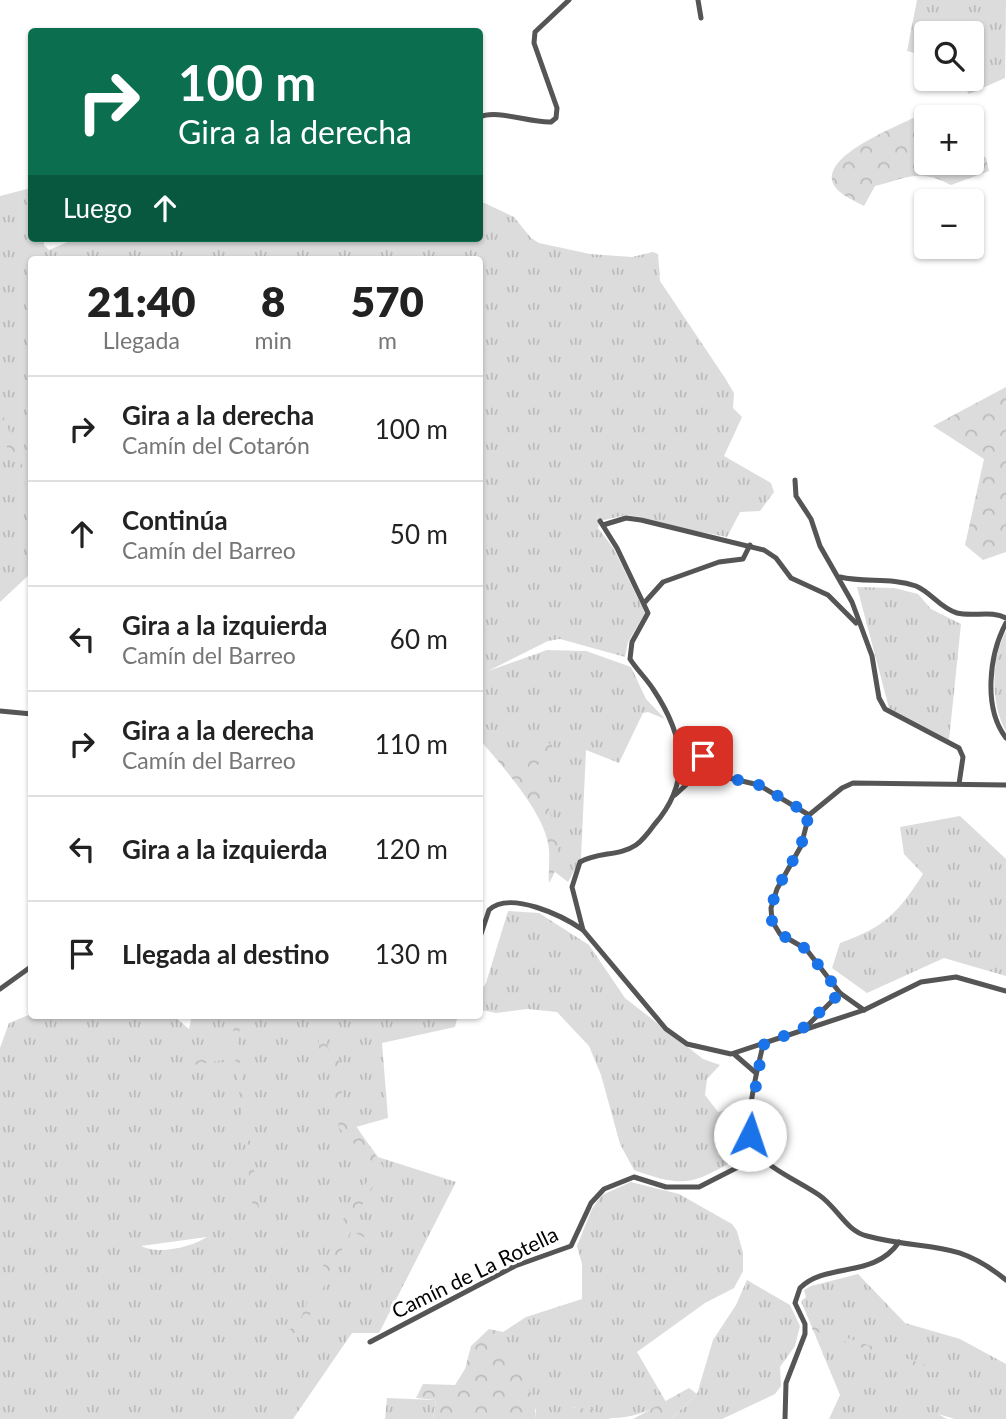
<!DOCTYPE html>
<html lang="es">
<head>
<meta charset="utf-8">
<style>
	body { margin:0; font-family:Lato,sans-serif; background:#f2f2f2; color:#222; height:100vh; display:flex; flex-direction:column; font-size:26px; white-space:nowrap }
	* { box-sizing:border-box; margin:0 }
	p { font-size:23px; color:#767676 }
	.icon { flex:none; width:38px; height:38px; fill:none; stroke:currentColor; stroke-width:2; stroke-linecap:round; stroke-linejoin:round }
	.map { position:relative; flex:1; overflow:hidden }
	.sheet { position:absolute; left:28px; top:256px; width:455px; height:763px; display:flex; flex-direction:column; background:#fff; border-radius:7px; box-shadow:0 2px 5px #0004 }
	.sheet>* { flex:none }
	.guide { position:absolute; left:28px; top:28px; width:455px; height:214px; border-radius:7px; box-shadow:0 2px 5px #0004; background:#0b6e4f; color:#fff; overflow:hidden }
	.controls { position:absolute; left:914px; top:21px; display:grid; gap:14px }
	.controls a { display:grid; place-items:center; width:70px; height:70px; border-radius:7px; background:#fff; box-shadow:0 2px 5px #0004; font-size:35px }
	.pin { position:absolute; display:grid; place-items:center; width:60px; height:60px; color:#fff; margin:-30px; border-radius:14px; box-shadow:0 4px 10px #0006 }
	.me { position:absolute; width:77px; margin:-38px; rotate:4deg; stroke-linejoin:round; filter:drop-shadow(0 0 5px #0008) }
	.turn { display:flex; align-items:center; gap:24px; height:147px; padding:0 35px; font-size:32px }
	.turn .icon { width:91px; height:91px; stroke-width:2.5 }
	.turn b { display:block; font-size:49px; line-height:60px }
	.then { display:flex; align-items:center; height:66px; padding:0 35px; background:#0003; gap:14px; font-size:26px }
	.eta { display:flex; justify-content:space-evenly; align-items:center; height:119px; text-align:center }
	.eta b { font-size:42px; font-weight:800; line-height:49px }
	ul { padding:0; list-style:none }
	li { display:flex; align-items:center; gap:21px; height:105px; padding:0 35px; border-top:2px solid #e0e0e0 }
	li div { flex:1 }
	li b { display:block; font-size:26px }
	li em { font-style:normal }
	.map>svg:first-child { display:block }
</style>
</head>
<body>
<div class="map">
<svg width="1006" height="1419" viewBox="0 0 1006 1419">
	<defs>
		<pattern id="grass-tufts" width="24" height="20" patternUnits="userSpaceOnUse" patternTransform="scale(1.75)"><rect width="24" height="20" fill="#dcdcdc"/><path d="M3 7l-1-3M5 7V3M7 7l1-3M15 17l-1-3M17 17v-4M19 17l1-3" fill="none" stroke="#bbb"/></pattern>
		<pattern id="forest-crowns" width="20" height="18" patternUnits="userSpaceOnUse" patternTransform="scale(1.75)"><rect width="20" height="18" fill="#dcdcdc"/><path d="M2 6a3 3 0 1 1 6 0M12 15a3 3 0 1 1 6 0" fill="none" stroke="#bbb"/></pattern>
	</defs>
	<rect width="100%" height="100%" fill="#fff"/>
	<g fill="url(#grass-tufts)" fill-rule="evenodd">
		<path d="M917,0H1006L1005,78L969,94L959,79H971V33H926V56L907,51Z"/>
		<path d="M31,188L32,238H44V245L49,250L77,238H480V201L514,217L531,238L539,243L590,254L632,257L653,252L658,254L660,281L725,378L734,393L733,408L742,417L724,456L771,483L774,492L760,511L740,512L727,537L655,523L641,517L626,515L600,521L598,528L614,549L645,613L628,642L625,657L560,639L548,641L488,671L547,650L586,651L631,667L646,699L665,719L648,712L643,713L619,763L586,750L581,858L568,882L555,872V847L514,772L480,725V259H32L31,573L0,602V196Z"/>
		<path d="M857,587L894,588L918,594L931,609L961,624L949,740L889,708Z"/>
		<path d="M1006,631V731C990,705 991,657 1006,631Z"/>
		<path d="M960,816L1006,859V976L944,958L867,993L832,968L840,943C885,927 898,913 923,874L904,854L900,827Z"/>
		<path d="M508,911L539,913L589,945L625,998L703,1059L720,1065L707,1079L705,1095L718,1112L745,1105L744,1140L738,1158C692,1185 685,1188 634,1170L620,1144L601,1075L589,1046L557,1012L527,1009L496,1013L480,1010V992L486,983Z"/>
		<path d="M31,1014L173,1015L189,1029L192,1015H458L455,1027L382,1043L388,1118L356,1127L378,1157L456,1182L379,1333H352L293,1419H0V1048L9,1023ZM207,1237C191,1247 160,1255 141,1246Z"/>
		<path d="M631,1182L679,1194L732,1224L737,1231L743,1253V1271L734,1288L705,1303L637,1352L666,1402C649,1411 630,1419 609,1418C596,1414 586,1409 573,1407L567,1419H535L536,1410L499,1347L503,1332L526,1317L582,1299V1264L577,1246L592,1209L602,1195Z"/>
		<path d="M858,1274L905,1323L960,1339L1006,1364V1419H955L938,1414L947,1419H829L840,1395L801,1301L806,1297L804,1290L811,1286Z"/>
		<path d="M747,1280L790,1305L800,1326L795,1346L780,1367L781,1386L775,1394L722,1419H671L697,1394L713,1340L736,1305Z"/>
		<path d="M387,1398L436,1400L433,1419H385Z"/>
	</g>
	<g fill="url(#forest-crowns)">
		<path d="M913,118L926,120V163H971V144L986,158L989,171L951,185C919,168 907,178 875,186L864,206C857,202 847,198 840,192C805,162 894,128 913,118Z"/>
		<path d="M1006,387V552L983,560L965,545L984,459L933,426Z"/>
		<path d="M0,408L31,487V495L0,433Z"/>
		<path d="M480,720L512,758L528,760L556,739L533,770C546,804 572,847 549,883C548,872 550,861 549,850C547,815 502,766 480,740Z"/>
		<path d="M236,1015H241L238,1048L261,1224L255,1225L235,1058L181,1067L230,1049Z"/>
		<path d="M317,1015H322L328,1049L340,1062L342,1095L356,1126L384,1168L351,1224L403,1256L351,1231L307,1321L294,1333L286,1330L297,1327L346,1213L377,1167L339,1128L334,1087L319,1047Z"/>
		<path d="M813,1326L937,1369L935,1373L812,1330Z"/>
		<path d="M489,1329L503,1332L500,1347C514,1364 539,1395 535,1419H433L436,1400L416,1398L423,1384L455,1385L465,1369L471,1346Z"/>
		<path d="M689,1388L697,1394L671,1419H633Z"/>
		<path d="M572,1407L592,1410L611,1419H567Z"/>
	</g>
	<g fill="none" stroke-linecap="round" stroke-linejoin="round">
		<g stroke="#555" stroke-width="5">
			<path d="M698,0L701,18"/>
			<path d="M480,117C496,109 530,123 551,122L556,118L557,108L534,43L535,32L569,0"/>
			<path d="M795,480L796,496L811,519L820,546L852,602L872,656L879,698L885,709L959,748L963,757L959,784"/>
			<path d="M603,525L626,518L641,520L764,550L776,558L791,578L828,595L856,623"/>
			<path d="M840,577C865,583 891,577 916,586C932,593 940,608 957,613C973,617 992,610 1006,618"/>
			<path d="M645,602L663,582L719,562L743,559L750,545"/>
			<path d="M1006,623C989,655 983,708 1006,738"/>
			<path d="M0,711L32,714"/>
			<path d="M675,795L687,784L695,759L703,756L729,778L759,785L809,815"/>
			<path d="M583,930L572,887L580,862C597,852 620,856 636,845C643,840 649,832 654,825C693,781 684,735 653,689C646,678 637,670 630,659L632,642L648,613L617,548L600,521"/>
			<path d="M480,937L489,910C510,890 563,916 583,930L666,1029L687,1044L731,1054L864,1010L921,982L956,977L1006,991"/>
			<path d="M0,989L32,966"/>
			<path d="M840,993L864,1010"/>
			<path d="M808,1025L840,993L806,949L780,934L772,921L771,908L777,889L801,846L809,815L842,788L853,783L1006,785"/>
			<path d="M763,1045C758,1067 741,1131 754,1150C769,1169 800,1182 819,1195C837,1207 846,1231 867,1236C926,1252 953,1237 1006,1280"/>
			<path d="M734,1054L756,1073"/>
			<path d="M370,1342L515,1266L571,1246L591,1203L604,1189L634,1177L666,1187H699L746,1163L754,1149"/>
			<path d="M785,1419L786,1383L805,1334V1324L795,1303L800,1288C826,1262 874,1279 899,1242"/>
		</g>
	</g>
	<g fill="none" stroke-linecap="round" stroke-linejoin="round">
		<path stroke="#1a73e8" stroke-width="12" stroke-dasharray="0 21.6" d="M703,756L729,778L759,785L809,814L801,846L777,889L771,908L772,921L780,934L806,949L840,993L803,1028L763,1045L750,1120V1135"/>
	</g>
	<g text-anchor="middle" stroke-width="6" stroke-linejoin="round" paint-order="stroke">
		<g font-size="21" fill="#000" stroke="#fff">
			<text transform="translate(475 1273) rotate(-26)" y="7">Camín de La Rotella</text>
		</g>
	</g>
</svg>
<div class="controls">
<a><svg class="icon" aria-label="search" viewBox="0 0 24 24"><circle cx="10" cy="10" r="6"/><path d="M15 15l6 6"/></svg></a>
<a>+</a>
<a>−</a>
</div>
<div class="pin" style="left:703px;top:756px;background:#d93025"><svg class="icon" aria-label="arrive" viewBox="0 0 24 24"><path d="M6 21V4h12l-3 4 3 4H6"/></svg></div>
<svg class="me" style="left:750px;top:1135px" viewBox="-20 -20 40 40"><circle r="19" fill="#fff"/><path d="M0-13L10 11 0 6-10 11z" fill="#1a73e8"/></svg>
<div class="guide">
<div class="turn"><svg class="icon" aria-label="right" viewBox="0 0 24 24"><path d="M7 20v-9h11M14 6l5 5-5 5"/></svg><div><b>100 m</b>Gira a la derecha</div></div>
<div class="then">Luego<svg class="icon" aria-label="ahead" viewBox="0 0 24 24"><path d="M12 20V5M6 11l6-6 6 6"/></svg></div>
</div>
<section class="sheet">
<div class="eta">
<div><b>21:40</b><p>Llegada</p></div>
<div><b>8</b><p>min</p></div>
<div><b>570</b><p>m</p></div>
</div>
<ul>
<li><svg class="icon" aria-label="right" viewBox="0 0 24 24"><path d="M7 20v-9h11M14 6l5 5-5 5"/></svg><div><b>Gira a la derecha</b><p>Camín del Cotarón</p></div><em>100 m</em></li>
<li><svg class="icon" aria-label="ahead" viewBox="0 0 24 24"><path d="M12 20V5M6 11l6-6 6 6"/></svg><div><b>Continúa</b><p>Camín del Barreo</p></div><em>50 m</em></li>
<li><svg class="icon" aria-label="left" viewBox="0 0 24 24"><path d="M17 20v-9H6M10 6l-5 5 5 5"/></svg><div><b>Gira a la izquierda</b><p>Camín del Barreo</p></div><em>60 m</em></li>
<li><svg class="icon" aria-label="right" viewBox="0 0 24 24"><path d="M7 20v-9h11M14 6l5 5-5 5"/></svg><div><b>Gira a la derecha</b><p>Camín del Barreo</p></div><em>110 m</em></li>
<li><svg class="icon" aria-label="left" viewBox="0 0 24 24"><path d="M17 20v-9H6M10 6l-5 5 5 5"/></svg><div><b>Gira a la izquierda</b></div><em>120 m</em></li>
<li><svg class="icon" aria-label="arrive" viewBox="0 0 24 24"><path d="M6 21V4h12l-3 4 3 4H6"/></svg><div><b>Llegada al destino</b></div><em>130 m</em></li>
</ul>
</section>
</div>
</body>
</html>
